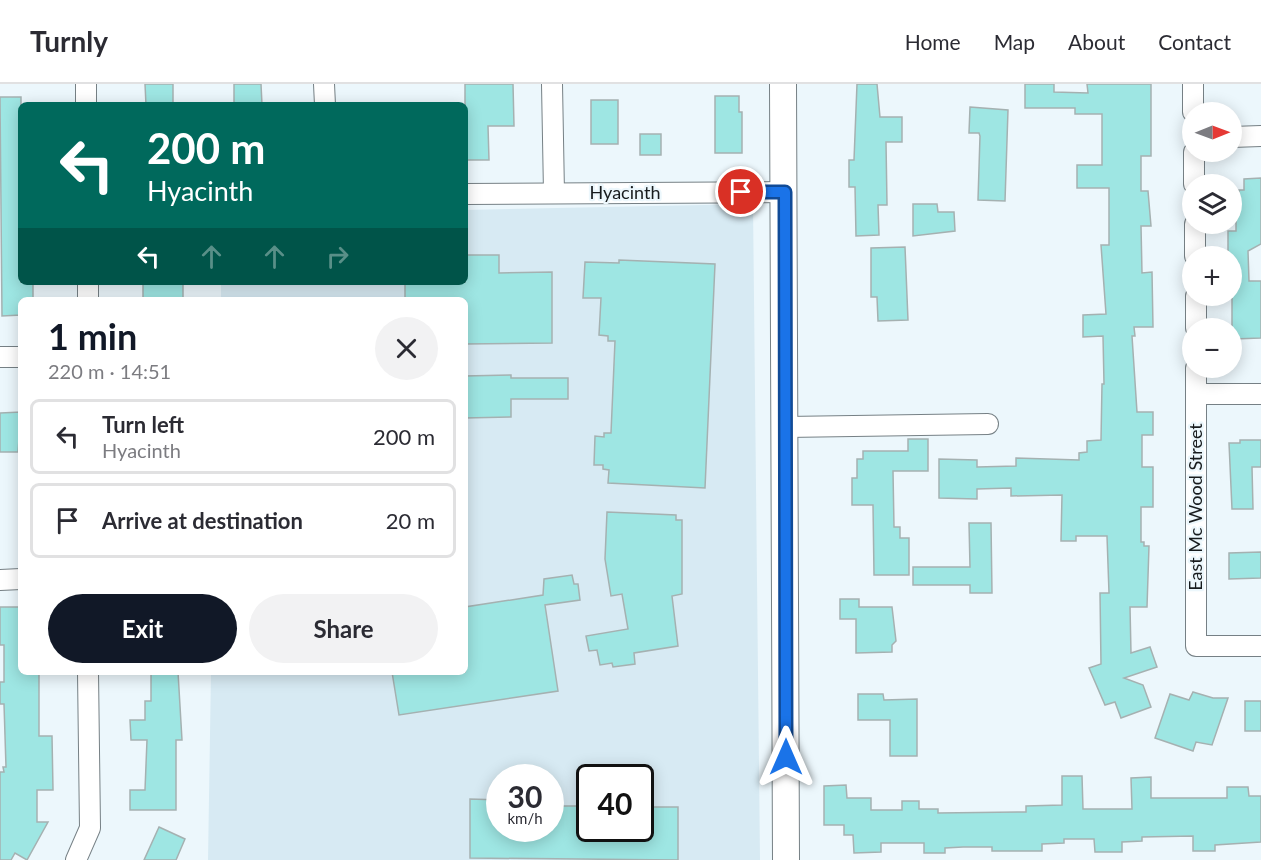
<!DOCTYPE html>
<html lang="en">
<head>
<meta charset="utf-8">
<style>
	body { margin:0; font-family:Lato,sans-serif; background:#f2f2f3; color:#2b2b33; height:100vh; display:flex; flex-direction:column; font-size:22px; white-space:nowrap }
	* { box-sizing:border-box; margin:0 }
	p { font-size:20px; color:#7c7c81 }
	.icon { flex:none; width:33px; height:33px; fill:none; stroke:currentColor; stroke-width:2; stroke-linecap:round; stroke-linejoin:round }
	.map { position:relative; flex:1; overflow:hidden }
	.details { position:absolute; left:18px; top:213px; width:450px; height:378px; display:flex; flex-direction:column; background:#fff; border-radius:9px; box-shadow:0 3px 15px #0003 }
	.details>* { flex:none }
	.guide { position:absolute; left:18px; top:18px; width:450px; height:183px; border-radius:9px; box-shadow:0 3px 15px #0003; background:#00695c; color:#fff; overflow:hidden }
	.needle { width:39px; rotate:89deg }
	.buttons { position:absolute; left:1182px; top:18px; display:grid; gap:12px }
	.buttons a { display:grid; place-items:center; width:60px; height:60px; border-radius:50%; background:#fff; box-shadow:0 3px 15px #0003; font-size:30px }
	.speed { position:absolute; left:486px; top:680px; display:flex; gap:12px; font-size:30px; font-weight:700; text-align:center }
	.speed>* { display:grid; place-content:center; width:78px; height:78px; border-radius:50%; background:#fff; box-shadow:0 3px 15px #0003; line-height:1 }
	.speed small { font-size:15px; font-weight:400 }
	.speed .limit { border:3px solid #111; border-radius:9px; background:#fff; color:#111 }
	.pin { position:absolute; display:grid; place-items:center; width:51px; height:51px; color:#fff; margin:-26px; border:3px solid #fff; border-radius:50%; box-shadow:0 2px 6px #0007 }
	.me { position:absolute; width:66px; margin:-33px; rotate:0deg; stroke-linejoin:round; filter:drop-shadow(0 0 4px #0008) }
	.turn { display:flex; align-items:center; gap:21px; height:126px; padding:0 30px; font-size:27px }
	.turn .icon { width:78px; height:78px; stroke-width:2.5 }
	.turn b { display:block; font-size:42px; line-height:51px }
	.lanes { display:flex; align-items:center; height:57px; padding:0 30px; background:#0003; justify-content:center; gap:30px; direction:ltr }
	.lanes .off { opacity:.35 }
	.round { display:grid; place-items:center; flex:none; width:63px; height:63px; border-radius:32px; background:#f2f2f3 }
	.head { display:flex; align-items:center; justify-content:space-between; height:102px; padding:0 30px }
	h1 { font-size:36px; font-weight:700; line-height:45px; color:#111827 }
	.button { display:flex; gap:12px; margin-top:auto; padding:12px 30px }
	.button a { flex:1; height:69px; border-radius:36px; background:#111827; color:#fff; font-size:24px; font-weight:700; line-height:69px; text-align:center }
	.button a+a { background:#f2f2f3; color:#2b2b33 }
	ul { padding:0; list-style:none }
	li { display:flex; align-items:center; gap:18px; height:75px; margin:0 12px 9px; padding:0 18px; border:3px solid #e1e1e2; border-radius:9px }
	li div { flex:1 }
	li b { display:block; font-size:22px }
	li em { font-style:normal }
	header { display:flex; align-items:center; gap:36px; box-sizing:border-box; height:84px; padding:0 30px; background:#fff; border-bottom:2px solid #e1e1e2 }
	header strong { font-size:28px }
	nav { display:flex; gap:33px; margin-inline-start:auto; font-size:21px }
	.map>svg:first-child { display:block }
</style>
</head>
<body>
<header>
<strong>Turnly</strong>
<nav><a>Home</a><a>Map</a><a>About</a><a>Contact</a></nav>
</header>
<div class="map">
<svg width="1261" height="776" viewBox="0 0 1261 776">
	<rect width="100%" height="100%" fill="#ecf7fc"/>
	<path fill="#d7eaf3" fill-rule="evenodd" d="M753,120L760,776H208L211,588H465V216H221V198H465V126ZM500,693H550V744H500ZM590,693H640V744H590Z"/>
	<g fill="#9ee6e3" stroke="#a5b1b1" stroke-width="1.5">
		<path d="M145,0H173V21H146Z"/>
		<path d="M234,0H261L262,21H234Z"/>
		<path d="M465,0H513L514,42H488L489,76H465Z"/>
		<path d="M857,0H877L880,33H902V58H886L887,121H878L879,151L856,152L855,103H849V76H854Z"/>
		<path d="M1025,0H1054V8L1088,9L1087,0H1151V72H1141V107H1148L1151,142H1141L1142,189L1152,188L1153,243H1134L1135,252H1132L1137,328H1153V351H1142V383H1153V423H1141V458H1144V462H1149L1147,523H1130L1131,569L1150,563L1157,583L1124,594L1143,601L1151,623L1121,634L1115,618L1105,621L1089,584L1101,580L1100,509H1109L1107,452H1076V457H1061L1062,411L1011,412V404L977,405V415L939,414V375L977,376V383L1016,382V374L1079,376V369L1087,368V357L1101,356L1102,300H1104L1103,252L1083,253V231L1106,230L1101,161H1109V104H1077V81H1102V30H1075V24H1025Z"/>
		<path d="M715,12H739V28H742V69H715Z"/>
		<path d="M0,13H21V198H33V216H21V231L2,232Z"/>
		<rect x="591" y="16" width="27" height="44"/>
		<path d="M970,23L1008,26L1005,117L978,116L980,52L979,49H969Z"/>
		<rect x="640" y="50" width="21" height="21"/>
		<path d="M1261,94V160L1248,167L1249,197H1261V254L1234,255V245H1232V172H1228V147H1236V122L1239,121V106H1244V95Z"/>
		<path d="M913,120H937L938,128H954L955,147L913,152Z"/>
		<path d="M905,163L908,236L878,237L877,213H871V164Z"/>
		<path d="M465,171H499V189L552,188V259L465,260V216H405V198H465Z"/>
		<path d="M619,176L715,180L705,404L608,399L609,386L603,385V381H594L595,352L604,353V349H611L615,257H608V252L599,251L601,214H583L585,178L619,179Z"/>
		<path d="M143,198L183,200V216H143Z"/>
		<path d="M511,291V294H568V315H511V333L465,334V292Z"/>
		<path d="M21,328L18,368H0V329Z"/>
		<path d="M908,355H928V387H893L894,443H900V454H909V491H874L873,421H852V394H857V375H863V367H908Z"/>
		<path d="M1240,356H1261V383H1252L1253,425H1232L1229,359H1240Z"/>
		<path d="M607,428L676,431V436H682V510L672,512L678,562L634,569L635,580L613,583L612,579L600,581L597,566L589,567L586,552L628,545L622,510L611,512L605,475Z"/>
		<path d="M969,439H991L992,509H970V501H913V483H970Z"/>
		<path d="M1261,468V494L1229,495V469Z"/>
		<path d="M572,491L574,500H578L580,516L545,521L558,607L399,631L392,588H465V523L543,511L544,495Z"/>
		<path d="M840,515H859V523H892L896,557L892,561V568L856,569V535H840Z"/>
		<path d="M0,523H21V588H39V652H52L53,706H37V738H48L27,776L15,769L11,776H0V688H4L3,683H6L4,620H0V598H4V561H0Z"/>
		<path d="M151,588H178L182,656H176V726H130V706H145L147,656H131L130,636H145V617H151Z"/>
		<path d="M1193,608L1213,614H1228L1212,661L1196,658L1193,667L1155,654L1170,610L1189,616Z"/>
		<path d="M858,610H883L884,616L917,615V672H890V636H858Z"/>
		<rect x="1245" y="617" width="16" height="30"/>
		<path d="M1062,692H1082L1083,725H1132L1131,694L1151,693V714H1227V703H1248L1249,712H1261V758L1215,761V767H1193V752L1142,753V757L1122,758V768H1095L1094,755H1064V759L1042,760V767H992V763H963L945,764V769H924V759H881V768L854,769L853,751H844V741H824V702L846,701L847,714H871V726H902V717H919V725H938V729L1026,728V722L1062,721Z"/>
		<path d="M470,715L500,716V744H550V722H590V744H640V723H678V776L470,774Z"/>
		<path d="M159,743L185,755L176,776H144Z"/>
	</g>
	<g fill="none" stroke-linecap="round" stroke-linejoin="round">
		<g stroke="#768085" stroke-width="22">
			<g id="minor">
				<path d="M86,0V21"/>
				<path d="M324,0L325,21"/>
				<path d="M552,0L554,109"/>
				<path d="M1193,0V28"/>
				<path d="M1232,53L1261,52"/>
				<path d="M1194,68V100"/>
				<path d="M465,110L785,108"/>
				<path d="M1195,140V172"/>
				<path d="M88,198V216"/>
				<path d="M1196,212V244"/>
				<path d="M0,273H21"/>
				<path d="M1196,284V562H1261"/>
				<path d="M1197,310H1261"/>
				<path d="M786,343L988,340"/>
				<path d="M0,496L21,495"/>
				<path d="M76,776L90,744L88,588"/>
			</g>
		</g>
		<g stroke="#768085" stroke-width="28">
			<path id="tertiary" d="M783,0L786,776"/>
		</g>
		<use href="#minor" stroke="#fff" stroke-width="20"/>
		<use href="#tertiary" stroke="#fff" stroke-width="26"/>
	</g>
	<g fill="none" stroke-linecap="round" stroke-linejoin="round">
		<g stroke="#114b97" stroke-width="15">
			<path id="route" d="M741,108H785L786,673"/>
		</g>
		<use href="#route" stroke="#1a73e8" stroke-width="10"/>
	</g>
	<g text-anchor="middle" stroke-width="4.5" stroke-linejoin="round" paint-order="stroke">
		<g font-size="18" fill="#171b1d" stroke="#ecf7fc">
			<text x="625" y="115">Hyacinth</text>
			<text transform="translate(1196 423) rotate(-90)" y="6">East Mc Wood Street</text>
		</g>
	</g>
</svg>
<div class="buttons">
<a><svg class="needle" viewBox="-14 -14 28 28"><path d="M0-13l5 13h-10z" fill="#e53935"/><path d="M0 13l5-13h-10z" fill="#7c7c81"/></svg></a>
<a><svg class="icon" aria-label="layers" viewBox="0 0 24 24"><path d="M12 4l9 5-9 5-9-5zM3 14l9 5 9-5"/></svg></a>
<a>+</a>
<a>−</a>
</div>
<div class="speed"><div>30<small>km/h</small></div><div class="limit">40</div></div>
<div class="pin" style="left:741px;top:108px;background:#d93025"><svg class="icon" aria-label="arrive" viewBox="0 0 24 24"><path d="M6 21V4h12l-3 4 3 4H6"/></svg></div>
<svg class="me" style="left:786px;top:673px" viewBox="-20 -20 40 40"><path d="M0-17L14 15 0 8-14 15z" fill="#1a73e8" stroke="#fff" stroke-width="4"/></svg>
<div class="guide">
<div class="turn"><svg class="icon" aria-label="left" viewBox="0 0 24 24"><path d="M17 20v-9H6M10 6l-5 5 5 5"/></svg><div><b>200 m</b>Hyacinth</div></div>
<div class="lanes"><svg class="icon" aria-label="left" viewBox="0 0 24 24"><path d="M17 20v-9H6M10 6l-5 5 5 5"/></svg><svg class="icon off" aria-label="ahead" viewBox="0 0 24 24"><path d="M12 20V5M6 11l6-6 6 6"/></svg><svg class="icon off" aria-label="ahead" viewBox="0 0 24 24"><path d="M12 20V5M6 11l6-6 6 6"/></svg><svg class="icon off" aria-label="right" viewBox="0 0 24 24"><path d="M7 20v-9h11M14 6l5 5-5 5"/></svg></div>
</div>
<section class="details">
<div class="head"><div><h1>1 min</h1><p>220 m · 14:51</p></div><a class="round"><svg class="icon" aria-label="close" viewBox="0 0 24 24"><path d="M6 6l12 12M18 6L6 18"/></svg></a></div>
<ul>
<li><svg class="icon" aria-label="left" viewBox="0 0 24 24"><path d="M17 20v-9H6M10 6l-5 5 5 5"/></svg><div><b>Turn left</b><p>Hyacinth</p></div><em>200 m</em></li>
<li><svg class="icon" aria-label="arrive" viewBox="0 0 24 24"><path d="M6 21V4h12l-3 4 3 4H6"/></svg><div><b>Arrive at destination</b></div><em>20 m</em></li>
</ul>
<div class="button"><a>Exit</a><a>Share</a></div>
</section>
</div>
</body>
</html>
